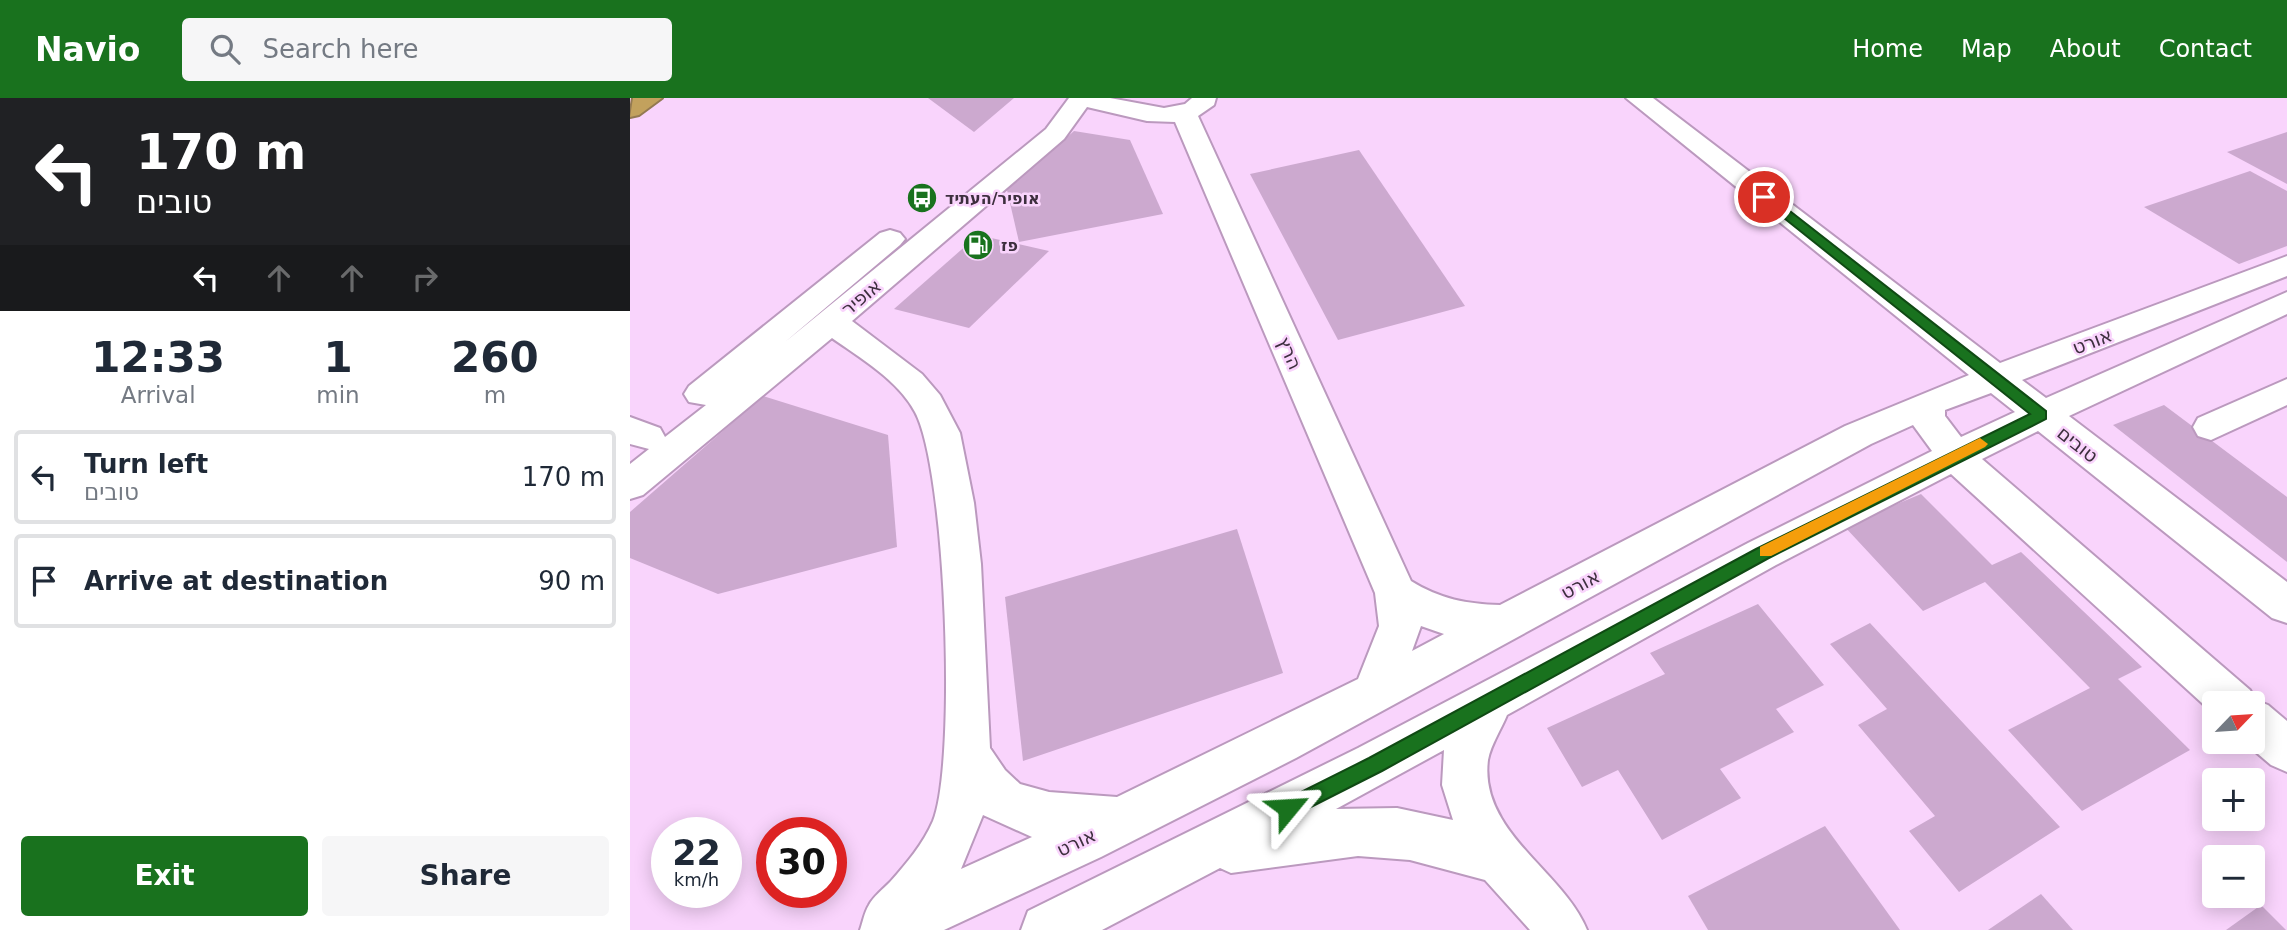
<!DOCTYPE html>
<html lang="en">
<head>
<meta charset="utf-8">
<style>
	body { margin:0; font-family:"DejaVu Sans",Heebo,sans-serif; background:#f6f6f7; color:#1f2937; height:100vh; display:flex; flex-direction:column; font-size:26px; white-space:nowrap }
	* { box-sizing:border-box; margin:0 }
	p { font-size:23px; color:#747a83 }
	.icon { flex:none; width:38px; height:38px; fill:none; stroke:currentColor; stroke-width:2; stroke-linecap:round; stroke-linejoin:round }
	.map { position:relative; flex:1; overflow:hidden }
	.side { display:flex; flex-direction:column; background:#fff; width:630px }
	.side>* { flex:none }
	.hud { background:#202124; color:#fff; overflow:hidden }
	.needle { width:46px; rotate:65deg }
	.buttons { position:absolute; left:1572px; top:593px; display:grid; gap:14px }
	.buttons a { display:grid; place-items:center; width:63px; height:63px; border-radius:7px; background:#fff; box-shadow:0 4px 18px #0003; font-size:35px }
	.speed { position:absolute; left:21px; top:719px; display:flex; gap:14px; font-size:35px; font-weight:700; text-align:center }
	.speed>* { display:grid; place-content:center; width:91px; height:91px; border-radius:50%; background:#fff; box-shadow:0 4px 18px #0003; line-height:1 }
	.speed small { font-size:18px; font-weight:400 }
	.speed .limit { border:10px solid #d22; background:#fff; color:#111 }
	.pin { position:absolute; display:grid; place-items:center; width:60px; height:60px; color:#fff; margin:-30px; border:4px solid #fff; border-radius:50%; box-shadow:0 2px 7px #0007 }
	.me { position:absolute; width:77px; margin:-38px; rotate:63deg; stroke-linejoin:round; filter:drop-shadow(0 0 5px #0008) }
	.turn { display:flex; align-items:center; gap:24px; height:147px; padding:0 21px; font-size:32px }
	.turn .icon { width:91px; height:91px; stroke-width:2.5 }
	.turn b { display:block; font-size:49px; line-height:60px }
	.lanes { display:flex; align-items:center; height:66px; padding:0 21px; background:#0003; justify-content:center; gap:35px; direction:ltr }
	.lanes .off { opacity:.35 }
	.eta { display:flex; justify-content:space-evenly; align-items:center; height:119px; text-align:center }
	.eta b { font-size:42px; font-weight:800; line-height:49px }
	.button { display:flex; gap:14px; margin-top:auto; padding:14px 21px }
	.button a { flex:1; height:80px; border-radius:7px; background:#19721e; color:#fff; font-size:28px; font-weight:800; line-height:80px; text-align:center }
	.button a+a { background:#f6f6f7; color:#1f2937 }
	ul { padding:0; list-style:none }
	li { display:flex; align-items:center; gap:21px; height:94px; margin:0 14px 10px; padding:0 7px; border:4px solid #e0e1e3; border-radius:7px }
	li div { flex:1 }
	li b { display:block; font-size:26px }
	li em { font-style:normal }
	header { display:flex; align-items:center; gap:42px; box-sizing:border-box; height:98px; padding:0 35px; background:#19721e; color:#fff }
	header strong { font-size:33px }
	nav { display:flex; gap:38px; margin-inline-start:auto; font-size:24px }
	.search { width:490px; height:63px; background:#f6f6f7; display:flex; align-items:center; gap:18px; box-sizing:border-box; padding:0 24px; border-radius:7px; color:#747a83; font-size:26px }
	main { display:flex; flex:1; min-height:0 }
	.map>svg:first-child { display:block }
</style>
</head>
<body>
<header>
<strong>Navio</strong>
<div class="search"><svg class="icon" aria-label="search" viewBox="0 0 24 24"><circle cx="10" cy="10" r="6"/><path d="M15 15l6 6"/></svg>Search here</div>
<nav><a>Home</a><a>Map</a><a>About</a><a>Contact</a></nav>
</header>
<main>
<section class="side">
<div class="hud">
<div class="turn"><svg class="icon" aria-label="left" viewBox="0 0 24 24"><path d="M17 20v-9H6M10 6l-5 5 5 5"/></svg><div><b>170 m</b>טובים</div></div>
<div class="lanes"><svg class="icon" aria-label="left" viewBox="0 0 24 24"><path d="M17 20v-9H6M10 6l-5 5 5 5"/></svg><svg class="icon off" aria-label="ahead" viewBox="0 0 24 24"><path d="M12 20V5M6 11l6-6 6 6"/></svg><svg class="icon off" aria-label="ahead" viewBox="0 0 24 24"><path d="M12 20V5M6 11l6-6 6 6"/></svg><svg class="icon off" aria-label="right" viewBox="0 0 24 24"><path d="M7 20v-9h11M14 6l5 5-5 5"/></svg></div>
</div>
<div class="eta">
<div><b>12:33</b><p>Arrival</p></div>
<div><b>1</b><p>min</p></div>
<div><b>260</b><p>m</p></div>
</div>
<ul>
<li><svg class="icon" aria-label="left" viewBox="0 0 24 24"><path d="M17 20v-9H6M10 6l-5 5 5 5"/></svg><div><b>Turn left</b><p>טובים</p></div><em>170 m</em></li>
<li><svg class="icon" aria-label="arrive" viewBox="0 0 24 24"><path d="M6 21V4h12l-3 4 3 4H6"/></svg><div><b>Arrive at destination</b></div><em>90 m</em></li>
</ul>
<div class="button"><a>Exit</a><a>Share</a></div>
</section>
<div class="map">
<svg width="1657" height="832" viewBox="0 0 1657 832">
	<rect width="100%" height="100%" fill="#f9d4fc"/>
	<g fill="#cca9cf">
		<path d="M298,0H384L344,34Z"/>
		<path d="M444,33L500,42L533,116L389,144L377,92Z"/>
		<path d="M1657,34V86L1597,54Z"/>
		<path d="M729,52L835,208L708,242L620,76Z"/>
		<path d="M1620,73L1657,93V148L1609,166L1514,109Z"/>
		<path d="M348,137L419,153L339,230L264,211Z"/>
		<path d="M133,298L258,337L267,449L88,496L0,460V414Z"/>
		<path d="M1534,307L1657,399V464L1483,327Z"/>
		<path d="M1291,396L1362,467L1391,454L1512,569L1488,581L1560,652L1452,713L1378,632L1460,590L1355,484L1293,513L1214,428Z"/>
		<path d="M607,431L653,575L393,663L375,499Z"/>
		<path d="M1128,506L1194,587L1146,611L1164,634L1090,671L1111,700L1032,742L988,672L952,689L917,630L1035,576L1020,555Z"/>
		<path d="M1240,525L1430,729L1329,794L1279,733L1305,718L1228,627L1257,611L1200,546Z"/>
		<path d="M1195,728L1270,832H1078L1058,798Z"/>
		<path d="M1411,796L1443,832H1358Z"/>
		<path d="M1631,807L1656,832H1596Z"/>
	</g>
	<g fill="none" stroke-linecap="round" stroke-linejoin="round">
		<g stroke="#bb99be" stroke-width="4">
			<g id="minor">
				<path d="M439,0H480L534,10L555,6L562,0H586L584,7L568,18L781,483C810,501 837,506 870,507L1215,328L1339,277L996,0H1023L1370,265L1657,158V178L1392,282L1416,300L1657,194V216L1439,318L1657,484V525L1642,520L1408,333L1352,361L1620,592L1625,602L1638,607L1657,623V674L1641,667L1614,644H1622V606H1584V616L1321,376L1146,467L877,617C871,632 861,646 858,662C849,734 933,773 957,832H900L855,782L780,762L728,758L601,775L590,770L472,832H391L398,813L728,650L1118,445L1302,353L1283,327L1241,346L666,660L471,759L314,832H230C233,824 234,815 239,807C243,799 253,791 260,784C276,766 293,746 303,723C327,663 316,371 285,314C268,282 230,260 202,240L13,397L0,401V366L19,351L0,346V319L30,330L35,339L76,307L59,304L54,296L59,288L250,135L260,132L270,135L275,141L270,147L155,244L416,31ZM457,9L517,23L545,24L745,495L749,528L728,581L487,699L419,694L390,686L375,672L360,650L351,466L344,405L330,335L310,297L292,276L222,223L434,41ZM1361,295L1385,314L1331,339L1315,318V312ZM791,528L814,536L782,553ZM814,652L812,687L823,722L767,710L706,711ZM353,717L402,739L331,771Z"/>
				<path d="M1657,281V307L1581,342L1568,338L1563,329L1568,320Z"/>
			</g>
		</g>
		<g stroke="#937952" stroke-width="4">
			<path id="highway" d="M3,0H32L9,17L0,19Z"/>
		</g>
		<use href="#minor" fill="#fff" fill-rule="evenodd"/>
		<use href="#highway" fill="#c2a15d" fill-rule="evenodd"/>
	</g>
	<path fill="#19721e" stroke="#104a14" stroke-width="2" d="M1130,96H1138L1416,313V321L1137,461L752,673L665,717L658,720L651,717L648,710L651,704L739,660L1126,451L1400,316L1130,101Z"/>
	<path fill="#f59e0b" d="M1350,340L1358,346L1355,349L1141,458H1130V449Z"/>
	<defs>
		<g id="bus-disc" transform="scale(1.575)"><circle r="9.5" fill="#19721e" stroke="#f9d4fc"/><path d="M-5-6H5V4H4V6H2V4H-2V6H-4V4H-5ZM-3.5-4V0h7V-4ZM-3.5 1.2v1.5H-2V1.2ZM2 1.2v1.5H3.5V1.2Z" fill="#fff"/></g>
		<g id="fuel-disc" transform="scale(1.575)"><circle r="9.5" fill="#19721e" stroke="#f9d4fc"/><path d="M-5.5-6h7V0h2V4h1.3V-2.5L3-4.5l.8-.8L6-3V5H2.5V1h-1V6h-7ZM-4.2-4.7v3.2H.2V-4.7Z" fill="#fff"/></g>
	</defs>
	<g fill-rule="evenodd">
		<use href="#bus-disc" x="292" y="100"/>
		<use href="#fuel-disc" x="348" y="147"/>
	</g>
	<g text-anchor="middle" stroke-width="5" stroke-linejoin="round" paint-order="stroke">
		<g font-size="16" font-weight="bold" fill="#3d2f3e" stroke="#f9d4fc" text-anchor="start">
			<text x="315" y="106">אופיר/העתיד</text>
			<text x="371" y="153">פז</text>
		</g>
		<g font-size="19" fill="#3d2f3e" stroke="#f9d4fc">
			<text transform="translate(231 199) rotate(-40)" y="7">אופיר</text>
			<text transform="translate(1462 243) rotate(-21)" y="7">אורט</text>
			<text transform="translate(660 255) rotate(66)" y="7">הרץ</text>
			<text transform="translate(1448 346) rotate(38)" y="7">טובים</text>
			<text transform="translate(950 486) rotate(-28)" y="7">אורט</text>
			<text transform="translate(446 744) rotate(-25)" y="7">אורט</text>
		</g>
	</g>
</svg>
<div class="buttons">
<a><svg class="needle" viewBox="-14 -14 28 28"><path d="M0-13l5 13h-10z" fill="#e53935"/><path d="M0 13l5-13h-10z" fill="#747a83"/></svg></a>
<a>+</a>
<a>−</a>
</div>
<div class="speed"><div>22<small>km/h</small></div><div class="limit">30</div></div>
<div class="pin" style="left:1134px;top:99px;background:#d93025"><svg class="icon" aria-label="arrive" viewBox="0 0 24 24"><path d="M6 21V4h12l-3 4 3 4H6"/></svg></div>
<svg class="me" style="left:658px;top:710px" viewBox="-20 -20 40 40"><path d="M0-17L14 15 0 8-14 15z" fill="#19721e" stroke="#fff" stroke-width="4"/></svg>
</div>
</main>
</body>
</html>
